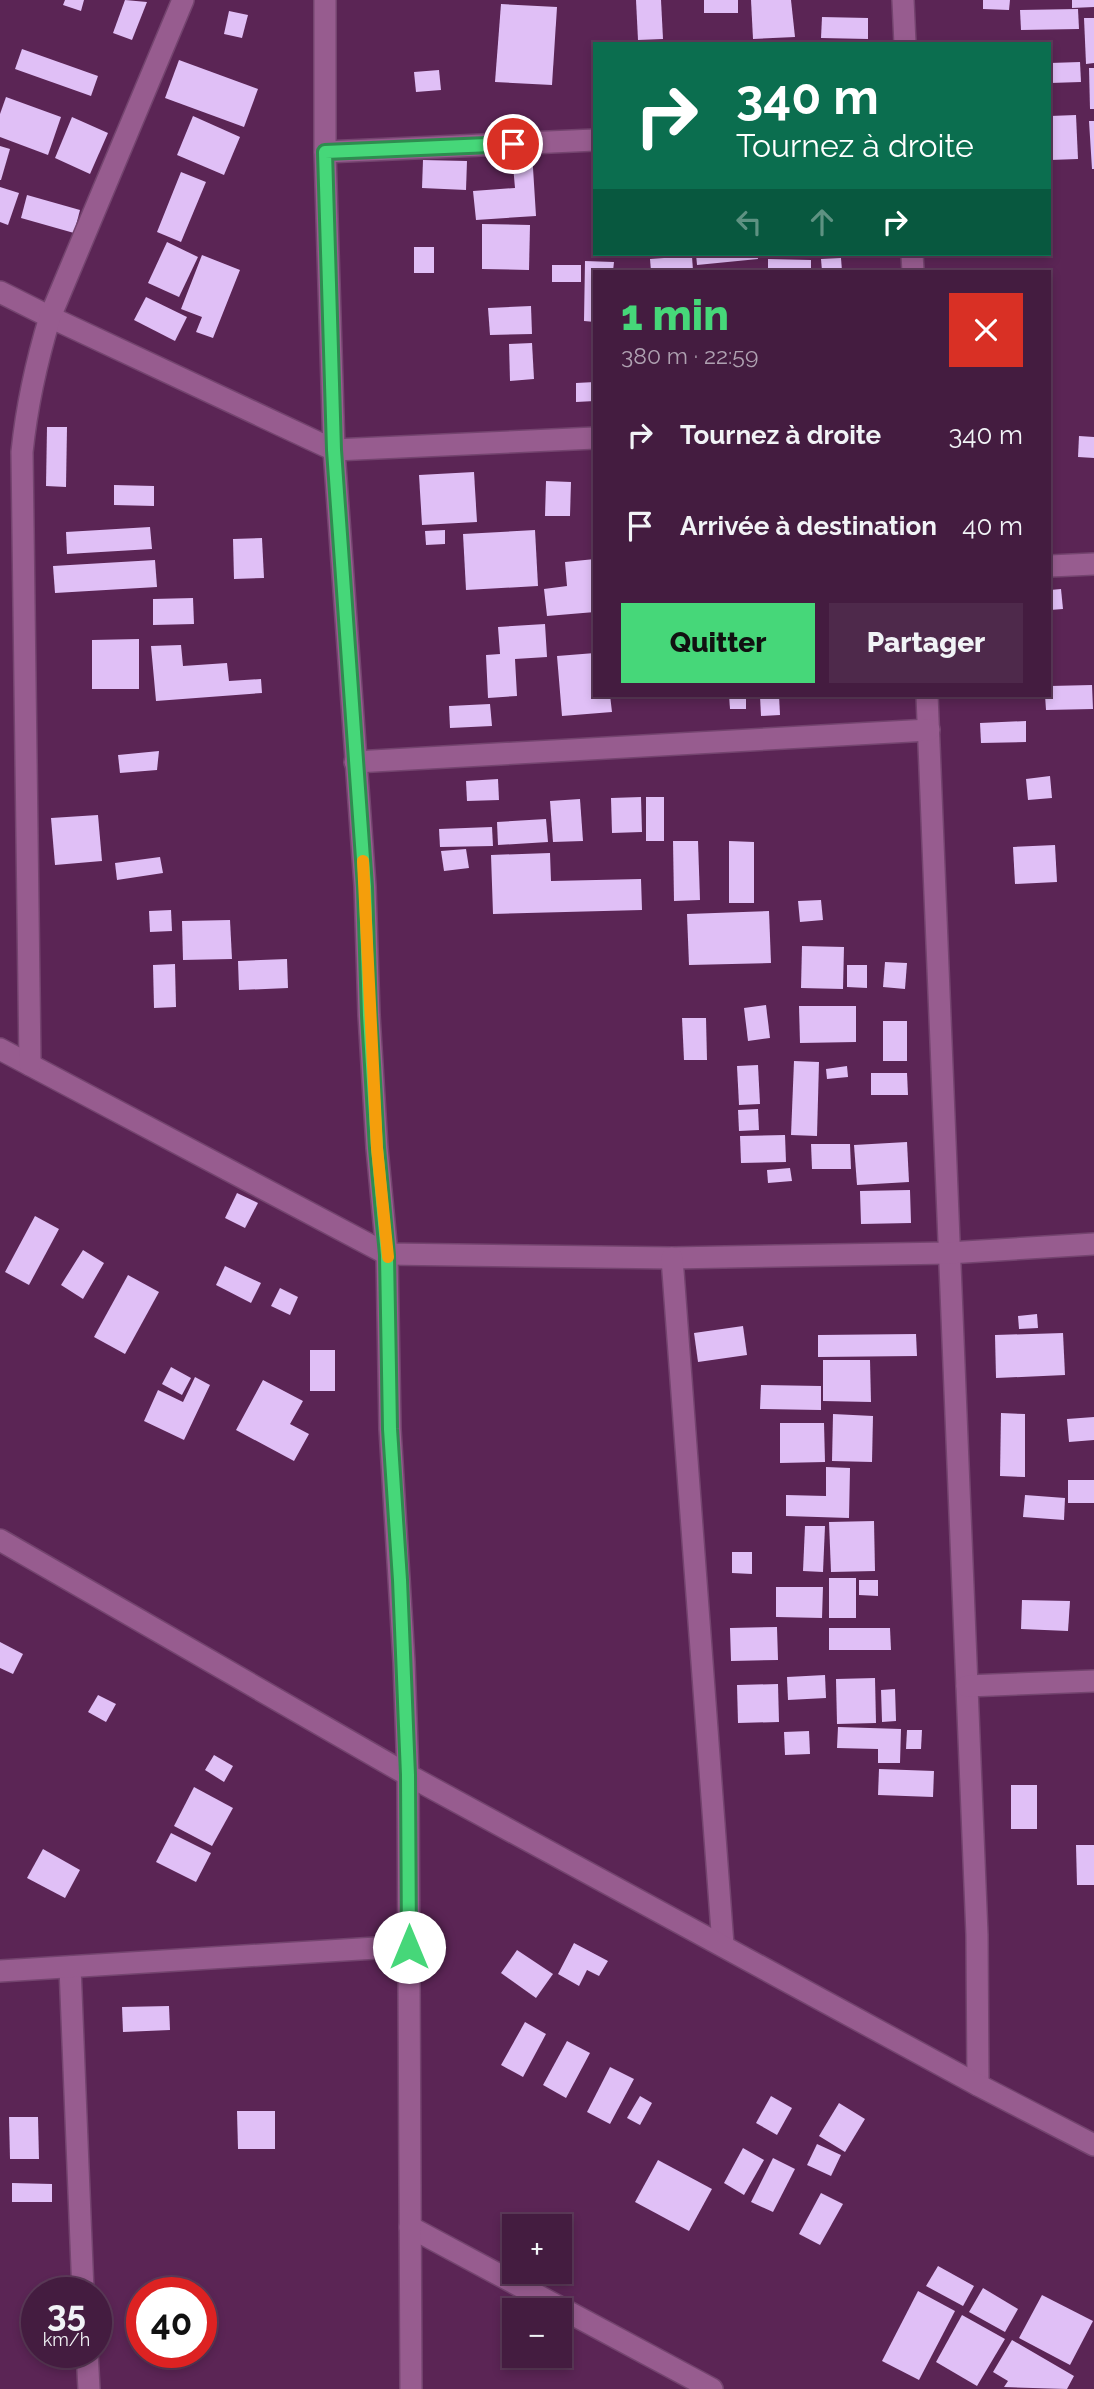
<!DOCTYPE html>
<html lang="fr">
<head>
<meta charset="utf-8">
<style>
	body { margin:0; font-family:Raleway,sans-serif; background:#4e294b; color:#f1f3f6; height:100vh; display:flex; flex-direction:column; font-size:26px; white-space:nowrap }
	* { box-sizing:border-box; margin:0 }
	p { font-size:23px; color:#afa1b1 }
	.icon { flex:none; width:38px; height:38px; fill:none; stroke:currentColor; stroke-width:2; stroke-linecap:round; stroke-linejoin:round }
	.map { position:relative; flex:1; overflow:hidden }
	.panel { position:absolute; left:593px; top:270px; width:458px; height:427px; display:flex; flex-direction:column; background:#441c40; border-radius:0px; box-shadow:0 4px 10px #0003,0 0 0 2px #5c3a59 }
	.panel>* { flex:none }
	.banner { position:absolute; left:593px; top:42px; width:458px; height:214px; border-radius:0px; box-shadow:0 4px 10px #0003,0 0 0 2px #5c3a59; background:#0b6e4f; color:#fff; overflow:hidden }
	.buttons { position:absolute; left:502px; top:2214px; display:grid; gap:14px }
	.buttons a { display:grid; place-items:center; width:70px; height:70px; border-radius:0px; background:#441c40; box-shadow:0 4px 10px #0003,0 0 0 2px #5c3a59; font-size:35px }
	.speed { position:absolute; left:21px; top:2277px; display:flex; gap:14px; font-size:35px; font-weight:700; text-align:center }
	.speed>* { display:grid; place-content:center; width:91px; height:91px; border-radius:50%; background:#441c40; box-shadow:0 4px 10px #0003,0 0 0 2px #5c3a59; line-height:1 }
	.speed small { font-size:18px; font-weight:400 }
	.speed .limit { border:10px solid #d22; background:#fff; color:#111 }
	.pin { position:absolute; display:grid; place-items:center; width:60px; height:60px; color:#fff; margin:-30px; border:4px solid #fff; border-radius:50%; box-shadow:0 2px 7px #0007 }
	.me { position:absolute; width:77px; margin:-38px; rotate:0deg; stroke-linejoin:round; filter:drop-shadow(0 0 5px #0008) }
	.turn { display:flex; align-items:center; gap:24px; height:147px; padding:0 28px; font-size:32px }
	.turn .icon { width:91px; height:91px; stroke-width:2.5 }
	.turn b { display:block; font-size:49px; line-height:60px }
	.lanes { display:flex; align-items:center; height:66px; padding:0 28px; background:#0003; justify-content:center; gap:35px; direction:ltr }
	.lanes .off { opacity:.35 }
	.round { display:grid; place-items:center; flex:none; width:74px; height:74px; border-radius:0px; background:#4e294b }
	.headline { display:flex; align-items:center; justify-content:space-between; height:119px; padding:0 28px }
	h1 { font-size:42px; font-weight:800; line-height:52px; color:#46d779 }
	.button { display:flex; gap:14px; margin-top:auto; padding:14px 28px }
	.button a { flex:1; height:80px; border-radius:0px; background:#46d779; color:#111; font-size:28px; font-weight:800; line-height:80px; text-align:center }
	.button a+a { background:#4e294b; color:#f1f3f6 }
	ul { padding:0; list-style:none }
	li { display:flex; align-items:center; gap:21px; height:91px; padding:0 28px }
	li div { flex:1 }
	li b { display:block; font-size:26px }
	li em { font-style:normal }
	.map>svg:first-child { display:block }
</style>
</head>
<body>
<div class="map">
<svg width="1094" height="2389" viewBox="0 0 1094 2389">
	<rect width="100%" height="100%" fill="#5b2555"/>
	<g fill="#e0bff6">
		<path d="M65,0H84L81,11L63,5Z"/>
		<path d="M125,0L147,2L132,40L113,33Z"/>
		<path d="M636,0H661L663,39L638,40Z"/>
		<rect x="704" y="0" width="34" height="13"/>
		<path d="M751,0H791L795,37L753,39Z"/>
		<path d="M983,0H1010L1009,10L983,9Z"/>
		<path d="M1072,0H1094V7L1072,8Z"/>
		<path d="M501,4L557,7L552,85L495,82Z"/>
		<path d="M1078,9L1079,29L1021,30L1020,10Z"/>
		<path d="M229,11L248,15L242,38L224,34Z"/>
		<path d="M822,17L868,18V39L821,38Z"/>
		<path d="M1084,18H1094V63L1086,64Z"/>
		<path d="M22,49L98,76L91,96L15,69Z"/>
		<path d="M179,60L258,89L244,127L165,98Z"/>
		<path d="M1080,62L1081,82L1050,83V63Z"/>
		<path d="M1089,68H1094V109H1090Z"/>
		<path d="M439,70L441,90L416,92L414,72Z"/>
		<path d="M6,97L61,117L48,155L0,137V114Z"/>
		<path d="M1076,115L1078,159L1050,160V116Z"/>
		<path d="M193,116L240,137L224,175L177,155Z"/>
		<path d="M72,117L108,133L90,174L55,158Z"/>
		<path d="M1089,121H1094V169H1092Z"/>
		<path d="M0,146L10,149L1,180H0Z"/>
		<path d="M532,152L536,216L476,220L473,191L515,188L512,154Z"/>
		<path d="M423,160L467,161L466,190L422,188Z"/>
		<path d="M181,172L206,182L181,242L157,232Z"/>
		<path d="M0,187L19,193L8,225L0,222Z"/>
		<path d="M27,195L80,210L74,233L21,218Z"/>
		<path d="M482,224L530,225L529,270L482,269Z"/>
		<path d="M167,242L198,257L179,297L148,283Z"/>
		<rect x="414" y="247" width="20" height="26"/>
		<path d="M696,254H757L758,259L697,265Z"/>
		<path d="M202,255L240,270L213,338L196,332L202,317L181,309Z"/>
		<path d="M692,256L693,271H651L650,259Z"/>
		<path d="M841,258L842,271H822L821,259Z"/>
		<path d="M768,259L811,260V271H768Z"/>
		<path d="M585,261L614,262L613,271H595V322L584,321Z"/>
		<rect x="552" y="265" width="29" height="17"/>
		<path d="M146,297L187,317L175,341L134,320Z"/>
		<path d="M531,306L532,334L490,335L488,308Z"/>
		<path d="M532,343L534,379L510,381L509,344Z"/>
		<path d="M595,382V401L576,402V383Z"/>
		<path d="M47,427H67L66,487L46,486Z"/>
		<path d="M1079,436L1094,437V458L1078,457Z"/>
		<path d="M474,472L477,522L422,525L419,475Z"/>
		<path d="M546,481L571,482L570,516H545Z"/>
		<path d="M114,485L154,486V506L114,505Z"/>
		<path d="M150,527L152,549L67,554L66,532Z"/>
		<path d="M445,530V544L426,545L425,531Z"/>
		<path d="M535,530L538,586L466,590L463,534Z"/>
		<path d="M262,538L264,578L234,579L233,539Z"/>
		<path d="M595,559V612L547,616L544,589L567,586L565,562Z"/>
		<path d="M155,560L157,587L55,593L53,566Z"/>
		<path d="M1061,589L1063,609L1050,610V590Z"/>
		<path d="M193,598L194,624L153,625V599Z"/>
		<path d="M545,624L547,657L515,659L517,696L488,698L486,655L500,654L498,627Z"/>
		<path d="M139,639V689H92V640Z"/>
		<path d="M181,645L183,666L227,663L229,681L261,679L262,693L156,701L151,646Z"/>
		<path d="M595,653V695H610L612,712L562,716L557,656Z"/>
		<path d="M1092,685L1093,709L1046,710L1045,695H1050V686Z"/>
		<path d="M729,695H746V709H730Z"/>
		<path d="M779,695L780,715L761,716L760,696Z"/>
		<path d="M490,704L492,726L450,728L449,706Z"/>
		<path d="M1026,721V742L981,743L980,723Z"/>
		<path d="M159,751L157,770L120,773L118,755Z"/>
		<path d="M1050,776L1052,798L1028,800L1026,779Z"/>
		<path d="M498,779L499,800L467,801L466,781Z"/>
		<path d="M641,797L642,832L612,833L611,798Z"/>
		<rect x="646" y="797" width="18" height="44"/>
		<path d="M580,799L583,841L553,842L550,801Z"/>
		<path d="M98,815L102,861L55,865L51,818Z"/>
		<path d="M546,819L548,842L498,845L497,822Z"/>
		<path d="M492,827L493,846L440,847L439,829Z"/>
		<path d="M673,841H698L700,900L674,901Z"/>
		<path d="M729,841L754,842V903H729Z"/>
		<path d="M1055,845L1057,882L1015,884L1013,847Z"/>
		<path d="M466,849L469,868L444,871L441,851Z"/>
		<path d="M550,853L551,881L641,879L642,910L493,914L491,855Z"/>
		<path d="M160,857L163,873L117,880L115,863Z"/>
		<path d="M821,900L823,920L800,922L798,901Z"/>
		<path d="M171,910L172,931L150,932L149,911Z"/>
		<path d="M769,911L771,963L689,965L687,914Z"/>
		<path d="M230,920L232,959L183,960L182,921Z"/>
		<path d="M802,946L844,947L843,989L801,988Z"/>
		<path d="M287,959L288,988L239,990L238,961Z"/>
		<path d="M885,962L907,963L905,989L883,987Z"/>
		<path d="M175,964L176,1007L154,1008L153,965Z"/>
		<path d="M847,965H867V988L847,987Z"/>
		<path d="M766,1005L770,1038L748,1041L744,1008Z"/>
		<path d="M799,1006H856V1042L800,1043Z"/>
		<path d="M682,1018H706L707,1060H684Z"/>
		<rect x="883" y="1021" width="24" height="40"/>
		<path d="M794,1061L819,1062L817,1136L791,1135Z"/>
		<path d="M758,1065L760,1104L739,1105L737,1066Z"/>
		<path d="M847,1066L848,1077L827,1079L826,1069Z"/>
		<path d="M871,1073H907L908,1095H871Z"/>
		<path d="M758,1109L759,1130L739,1131L738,1110Z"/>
		<path d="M785,1135L786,1162L741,1163L740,1136Z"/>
		<path d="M907,1142L909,1182L857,1185L854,1145Z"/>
		<path d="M811,1144H850L851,1169H812Z"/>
		<path d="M790,1168L792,1181L768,1183L767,1170Z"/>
		<path d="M910,1190L911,1223L861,1224L860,1191Z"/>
		<path d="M237,1193L258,1203L245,1228L225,1218Z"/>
		<path d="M35,1216L59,1229L29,1285L5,1272Z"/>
		<path d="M83,1250L104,1263L83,1299L61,1285Z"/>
		<path d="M225,1266L261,1283L251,1303L216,1285Z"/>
		<path d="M128,1275L159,1292L125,1354L94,1337Z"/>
		<path d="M280,1288L298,1297L290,1315L271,1306Z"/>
		<path d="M1037,1314L1038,1328L1019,1329L1018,1316Z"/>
		<path d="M743,1326L747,1355L698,1362L694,1333Z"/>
		<path d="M1063,1333L1065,1375L996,1378L995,1335Z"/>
		<path d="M916,1334L917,1356L818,1357V1335Z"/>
		<rect x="310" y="1350" width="25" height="41"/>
		<path d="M823,1360H870L871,1402L823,1401Z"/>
		<path d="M171,1367L191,1378L182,1395L162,1384Z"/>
		<path d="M195,1377L210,1385L184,1440L144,1421L158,1390L183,1402Z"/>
		<path d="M263,1380L303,1401L290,1424L309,1434L294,1461L236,1430Z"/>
		<path d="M761,1385L821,1386V1410L760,1409Z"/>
		<path d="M1001,1413L1025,1414V1477L1000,1476Z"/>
		<path d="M833,1414L873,1416L872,1462L832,1461Z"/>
		<path d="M1094,1417V1440L1069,1442L1067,1419Z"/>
		<path d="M780,1423H824L825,1462L780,1463Z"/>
		<path d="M826,1467L850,1468L849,1518L786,1516V1495L826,1496Z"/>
		<rect x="1068" y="1480" width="26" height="23"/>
		<path d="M1025,1495L1065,1498L1064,1520L1023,1517Z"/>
		<path d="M874,1521L875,1571L831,1572L829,1522Z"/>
		<path d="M805,1526H825L823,1572L803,1571Z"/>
		<path d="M732,1552H752V1574L732,1573Z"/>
		<rect x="829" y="1578" width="27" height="40"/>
		<path d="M859,1580H878V1596L859,1595Z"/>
		<path d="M776,1587H823L822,1618L776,1617Z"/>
		<path d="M1022,1600L1070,1601L1068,1631L1021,1629Z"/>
		<path d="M777,1627L778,1660L731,1661L730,1628Z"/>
		<path d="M829,1628H890L891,1650H829Z"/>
		<path d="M0,1642L23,1654L13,1674L0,1668Z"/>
		<path d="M825,1675L826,1698L788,1700L787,1677Z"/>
		<path d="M875,1678L876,1723L837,1724L836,1679Z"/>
		<path d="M778,1684L779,1722L738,1723L737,1685Z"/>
		<path d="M895,1689L896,1721L882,1722L881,1690Z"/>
		<path d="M98,1695L116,1704L106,1722L88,1712Z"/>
		<path d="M838,1727L901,1729L900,1763H878V1749L837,1748Z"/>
		<path d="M907,1730H922L921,1749H906Z"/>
		<path d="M809,1731L810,1754L785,1755L784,1732Z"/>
		<path d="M214,1755L233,1766L224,1782L205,1770Z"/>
		<path d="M879,1769L934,1771L933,1797L878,1795Z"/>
		<rect x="1011" y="1785" width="26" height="44"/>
		<path d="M194,1787L233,1808L212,1846L174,1826Z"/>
		<path d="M171,1833L211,1853L196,1882L156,1862Z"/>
		<path d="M1076,1845H1094V1885H1077Z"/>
		<path d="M43,1849L80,1870L65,1898L27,1878Z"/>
		<path d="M574,1943L608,1961L599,1976L587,1970L579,1986L558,1974Z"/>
		<path d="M517,1950L553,1974L536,1998L501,1973Z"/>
		<path d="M169,2006L170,2030L123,2032L122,2007Z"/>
		<path d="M525,2022L546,2034L523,2077L501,2065Z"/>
		<path d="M567,2041L590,2053L566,2098L543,2085Z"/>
		<path d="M610,2067L634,2079L610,2124L587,2112Z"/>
		<path d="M640,2096L652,2103L640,2125L627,2118Z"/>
		<path d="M771,2096L792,2108L777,2135L756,2123Z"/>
		<path d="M839,2103L865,2119L845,2152L819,2136Z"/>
		<path d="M237,2111H275V2149H238Z"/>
		<path d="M9,2117H38L39,2159H10Z"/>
		<path d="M817,2144L841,2155L831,2176L807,2165Z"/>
		<path d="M743,2148L764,2160L744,2195L724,2183Z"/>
		<path d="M773,2158L795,2169L773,2212L751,2202Z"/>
		<path d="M658,2160L712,2189L689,2231L635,2202Z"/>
		<path d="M12,2183L52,2184V2202H12Z"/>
		<path d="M821,2193L843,2204L820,2245L799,2234Z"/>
		<path d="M938,2266L974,2286L963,2306L926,2286Z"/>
		<path d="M983,2288L1018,2309L1005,2332L969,2312Z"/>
		<path d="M918,2291L955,2311L919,2380L882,2361Z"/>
		<path d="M1042,2295L1093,2321L1070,2365L1019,2338Z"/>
		<path d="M962,2315L1005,2339L977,2386L936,2362Z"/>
		<path d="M1012,2340L1074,2376L1067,2389L1004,2387L1008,2381L993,2372Z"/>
	</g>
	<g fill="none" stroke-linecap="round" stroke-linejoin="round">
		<g stroke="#74446f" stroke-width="24">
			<g id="street">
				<path d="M903,0L905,44"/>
				<path d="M325,152L595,140"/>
				<path d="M912,254L913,271"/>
				<path d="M0,292L50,317L334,450L595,438"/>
				<path d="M1050,566L1094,564"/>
				<path d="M927,695L977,1935L978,2085"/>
				<path d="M355,762L929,730"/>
				<path d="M0,1049L387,1254L672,1258L948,1253L1094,1244"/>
				<path d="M30,1065L22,452C27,404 36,363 50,317L183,0"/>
				<path d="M672,1258L723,1945"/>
				<path d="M0,1540L408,1775L978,2085L1094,2145"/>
				<path d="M967,1686L1094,1681"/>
				<path d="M70,1967L83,2292"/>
				<path d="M0,1971L409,1946"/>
				<path d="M410,2227L712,2389"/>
				<path d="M87,2352L89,2389"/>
			</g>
		</g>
		<g stroke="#74446f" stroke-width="24">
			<path id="secondary" d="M325,0V152L334,450L365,886L369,1015L377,1148L387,1254L390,1429L404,1662L408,1775L411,2389"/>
		</g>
		<use href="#street" stroke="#975c8f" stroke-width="21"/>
		<use href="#secondary" stroke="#975c8f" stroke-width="21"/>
	</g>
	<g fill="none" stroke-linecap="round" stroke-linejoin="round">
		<g stroke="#2e8c4f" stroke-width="18">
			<path id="route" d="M409,1947L408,1775L400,1580L390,1429L387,1255L377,1148L369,1015L365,887L334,450L325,152L513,144"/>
		</g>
		<use href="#route" stroke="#46d779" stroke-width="12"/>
		<path stroke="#f59e0b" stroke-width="12" d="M363,861L377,1148L388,1257"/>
	</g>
</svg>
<div class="buttons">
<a>+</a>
<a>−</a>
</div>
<div class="speed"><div>35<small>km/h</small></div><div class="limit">40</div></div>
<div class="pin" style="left:513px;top:144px;background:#d93025"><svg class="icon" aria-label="arrive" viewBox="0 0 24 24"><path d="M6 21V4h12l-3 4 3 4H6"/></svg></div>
<svg class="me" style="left:409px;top:1947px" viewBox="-20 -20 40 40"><circle r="19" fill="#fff"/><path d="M0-13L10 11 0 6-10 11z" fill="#46d779"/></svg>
<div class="banner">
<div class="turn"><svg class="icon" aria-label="right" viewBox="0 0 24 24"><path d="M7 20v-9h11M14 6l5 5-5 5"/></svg><div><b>340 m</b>Tournez à droite</div></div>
<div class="lanes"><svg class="icon off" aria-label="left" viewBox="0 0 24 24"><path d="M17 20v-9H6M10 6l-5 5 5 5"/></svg><svg class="icon off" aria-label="ahead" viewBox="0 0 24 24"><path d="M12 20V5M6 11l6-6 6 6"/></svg><svg class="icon" aria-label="right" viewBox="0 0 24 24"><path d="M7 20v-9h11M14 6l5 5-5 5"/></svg></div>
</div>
<section class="panel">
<div class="headline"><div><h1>1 min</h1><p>380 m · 22:59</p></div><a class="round" style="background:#d93025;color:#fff"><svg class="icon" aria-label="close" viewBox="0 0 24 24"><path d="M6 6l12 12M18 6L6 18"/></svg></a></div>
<ul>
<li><svg class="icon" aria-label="right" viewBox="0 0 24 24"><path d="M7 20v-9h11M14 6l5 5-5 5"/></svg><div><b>Tournez à droite</b></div><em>340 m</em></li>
<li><svg class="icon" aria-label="arrive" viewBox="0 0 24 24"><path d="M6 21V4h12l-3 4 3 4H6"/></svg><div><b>Arrivée à destination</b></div><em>40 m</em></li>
</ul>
<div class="button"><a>Quitter</a><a>Partager</a></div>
</section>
</div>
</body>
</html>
